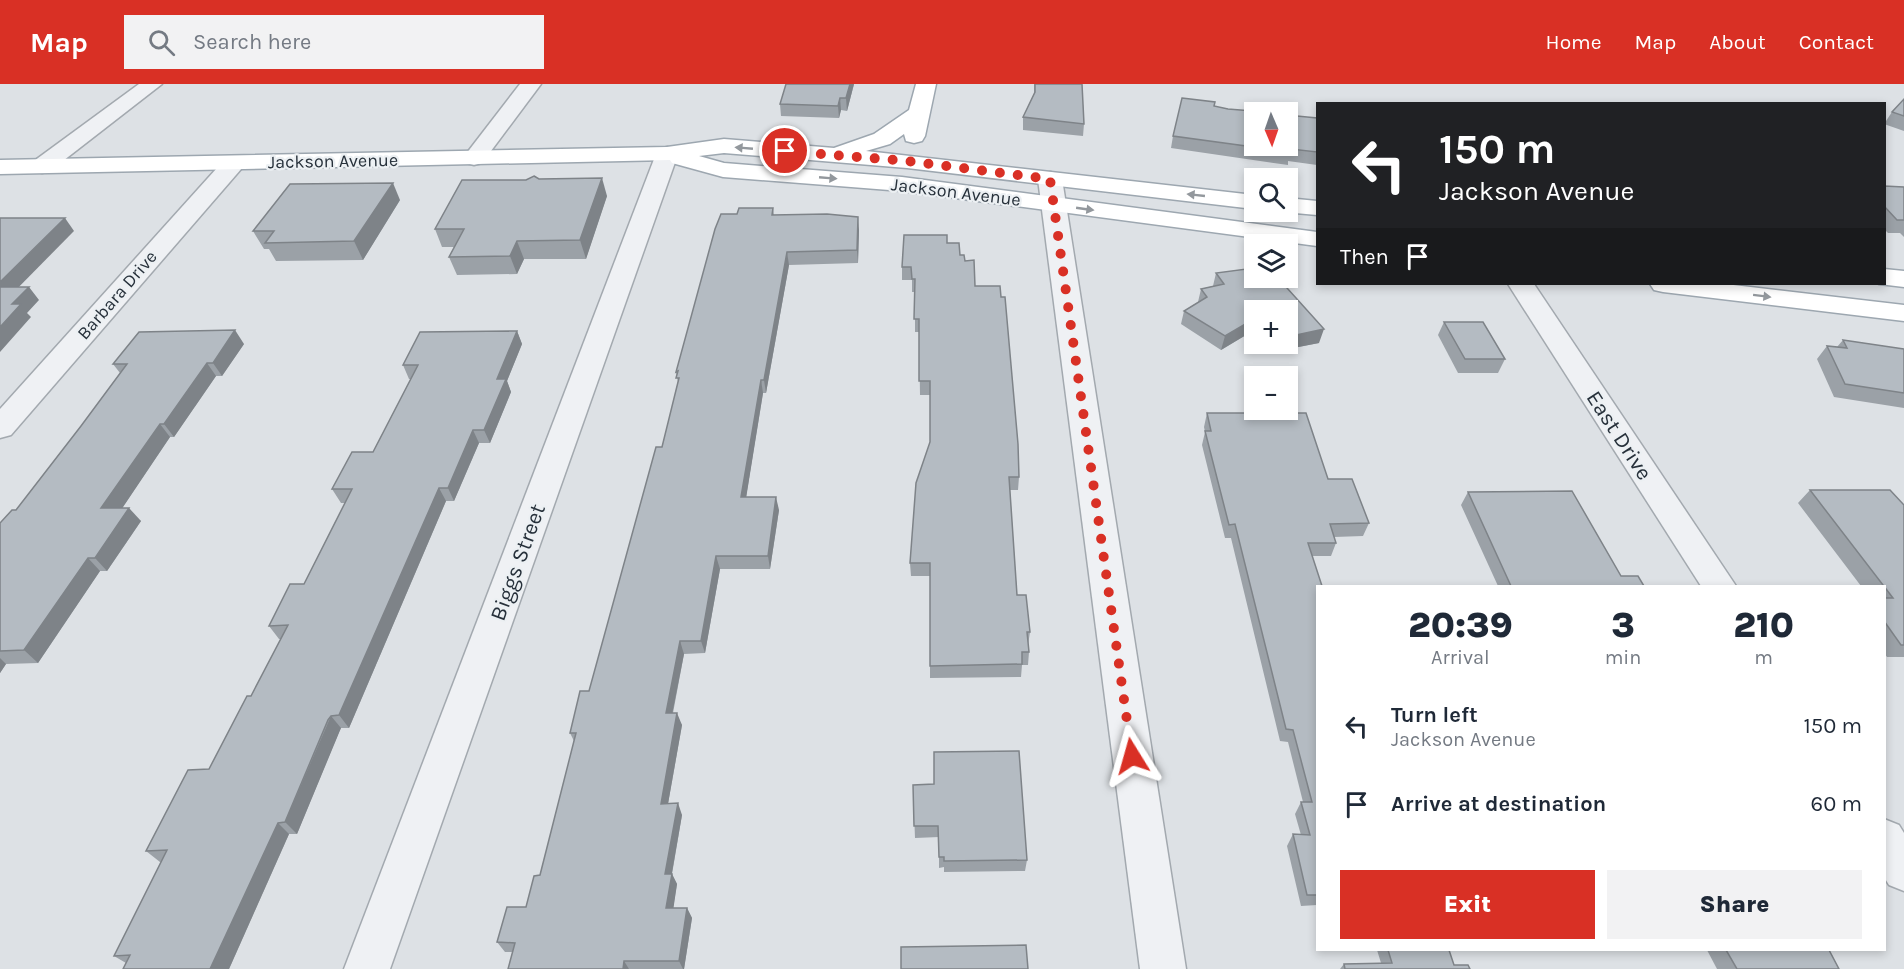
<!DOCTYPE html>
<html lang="en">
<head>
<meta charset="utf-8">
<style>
	body { margin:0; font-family:Karla,sans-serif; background:#f2f2f3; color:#1f2937; height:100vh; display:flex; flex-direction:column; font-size:22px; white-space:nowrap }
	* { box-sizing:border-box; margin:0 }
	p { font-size:20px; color:#747a83 }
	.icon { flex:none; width:33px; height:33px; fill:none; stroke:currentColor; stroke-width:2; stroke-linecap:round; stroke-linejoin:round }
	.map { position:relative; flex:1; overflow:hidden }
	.drawer { position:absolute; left:1316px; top:501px; width:570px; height:366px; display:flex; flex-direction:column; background:#fff; border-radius:0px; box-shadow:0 3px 9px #0003 }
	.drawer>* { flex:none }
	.top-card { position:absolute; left:1316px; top:18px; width:570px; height:183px; border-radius:0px; box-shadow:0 3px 9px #0003; background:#202124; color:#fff; overflow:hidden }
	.needle { width:39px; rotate:178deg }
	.controls { position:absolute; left:1244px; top:18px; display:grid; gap:12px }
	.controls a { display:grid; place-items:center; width:54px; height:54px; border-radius:0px; background:#fff; box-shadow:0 3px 9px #0003; font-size:30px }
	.pin { position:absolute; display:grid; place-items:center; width:51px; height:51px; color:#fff; margin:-26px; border:3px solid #fff; border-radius:50%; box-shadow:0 2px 6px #0007 }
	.me { position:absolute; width:66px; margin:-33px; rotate:352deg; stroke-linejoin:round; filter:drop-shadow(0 0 4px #0008) }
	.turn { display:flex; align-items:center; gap:21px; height:126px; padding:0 24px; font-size:27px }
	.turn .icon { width:78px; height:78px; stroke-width:2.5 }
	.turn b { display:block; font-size:42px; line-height:51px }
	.then { display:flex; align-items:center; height:57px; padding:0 24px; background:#0003; gap:12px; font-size:22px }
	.eta { display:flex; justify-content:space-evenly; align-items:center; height:102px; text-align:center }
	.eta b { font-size:36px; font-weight:800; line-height:42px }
	.primary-button { display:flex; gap:12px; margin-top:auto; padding:12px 24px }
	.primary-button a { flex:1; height:69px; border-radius:0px; background:#d93025; color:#fff; font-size:24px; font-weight:800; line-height:69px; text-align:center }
	.primary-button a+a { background:#f2f2f3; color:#1f2937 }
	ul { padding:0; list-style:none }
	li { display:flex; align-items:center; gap:18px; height:78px; padding:0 24px }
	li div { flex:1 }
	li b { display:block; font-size:22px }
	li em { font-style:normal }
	header { display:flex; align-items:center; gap:36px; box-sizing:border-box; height:84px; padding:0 30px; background:#d93025; color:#fff }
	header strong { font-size:28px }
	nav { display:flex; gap:33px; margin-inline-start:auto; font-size:21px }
	.search { width:420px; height:54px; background:#f2f2f3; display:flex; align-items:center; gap:15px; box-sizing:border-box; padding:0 21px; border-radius:0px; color:#747a83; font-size:22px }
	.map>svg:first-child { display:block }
</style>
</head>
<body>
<header>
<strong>Map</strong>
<div class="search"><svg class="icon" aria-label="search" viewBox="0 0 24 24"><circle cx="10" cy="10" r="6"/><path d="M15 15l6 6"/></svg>Search here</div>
<nav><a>Home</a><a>Map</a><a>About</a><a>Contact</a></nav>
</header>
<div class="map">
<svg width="1904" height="885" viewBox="0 0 1904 885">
	<rect width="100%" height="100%" fill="#dde1e5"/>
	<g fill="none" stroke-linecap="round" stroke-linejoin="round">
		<g stroke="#a3a9af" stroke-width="3">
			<g id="minor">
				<path d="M139,0H162L50,87L42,89L34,87L31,82L34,77Z"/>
				<path d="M520,0H541L482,79L474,81L466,79L463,74Z"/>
				<path d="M667,63L675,65L678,70L390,885H344L656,70L659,65Z"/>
				<path d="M234,72L242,74L245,79L242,84L11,351L0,354V325L226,74Z"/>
				<path d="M1050,88L1058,90L1062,95L1186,885H1140L1038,95L1042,90Z"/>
				<path d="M1508,200H1534L1736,502H1701Z"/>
				<path d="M1884,735L1899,741L1904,749V807L1889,801L1884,793Z"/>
			</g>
		</g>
		<g stroke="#9da7b0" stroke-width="3">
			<g id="major">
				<path d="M916,0H936L925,52L922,57L914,59L906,57L904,50L890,60L866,67L1254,111V125L907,84L724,69L699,72L724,79L902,93L1317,148V162L902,107L723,93L672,79L670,76L0,90V76L667,63L724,55L834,64L874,50L909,26Z"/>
				<path d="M1287,114L1317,117V131L1284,128H1287Z"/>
				<path d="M1884,185L1904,187V203L1879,200H1884Z"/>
				<path d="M1650,200H1725L1904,221V237L1663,208L1654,206Z"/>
			</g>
		</g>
		<use href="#minor" fill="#eff1f4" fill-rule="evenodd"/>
		<use href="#major" fill="#fff" fill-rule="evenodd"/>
	</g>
	<g fill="#9ba1a7">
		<path d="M854,0L847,27L841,26L839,34L781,32L780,20Z"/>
		<path d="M1034,0H1082L1084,40L1083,52L1023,46V33L1034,10Z"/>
		<path d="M1904,15V47L1884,40L1892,28Z"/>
		<path d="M1214,22L1228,25L1317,34V81L1288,77V81L1171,64L1173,52Z"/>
		<path d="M539,95L607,112L586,175H524L517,190L457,191L449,173L454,163H442L435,145Z"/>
		<path d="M1884,102L1904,103V153L1900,149H1888L1884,145Z"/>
		<path d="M400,116L363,176L276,177L269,165H264L253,147Z"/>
		<path d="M773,124L774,131L859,146L858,179L789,181L766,309H763L746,413L779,426L770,485H720L705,569L684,570L673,629L682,641L668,720L682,731L672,790L677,800L673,824H687L692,834L684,885H508L513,868H505L497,858L526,823L540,791L574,657L570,649L589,607L662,363L678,298L676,288L737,130Z"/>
		<path d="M947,159L965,177L975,202L1019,393L1018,406H1010L1017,511L1030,548L1028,561L1029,568L1028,581H1022L1021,593L930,594V492H911L910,479L930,358V311H920L919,248H915V208H912V196H902V183Z"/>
		<path d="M1216,189L1319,259L1268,269L1261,260H1287L1254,226V251L1251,248L1221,266L1181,240L1184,227L1198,218L1201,205L1213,202Z"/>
		<path d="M1444,238L1505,275L1498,289H1458L1438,251Z"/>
		<path d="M517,247L522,260L507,297L511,308L490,359H479L454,417H446L349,644H341L339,648L297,750H289L229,885H123L126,879L114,872L162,778H160L146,767L209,685L251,612L281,555H279L269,542L304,500L345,419H341L332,405L373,368L411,295H409L403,281Z"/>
		<path d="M1843,256L1904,265V324L1834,313L1817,275L1827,262L1837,263Z"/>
		<path d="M244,260L222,292H216L174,353H170L122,424L141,437L107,487H100L38,579L6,580L0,589V439L16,426L81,342L120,289L113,280Z"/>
		<path d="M1207,329L1328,395L1369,439L1363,452L1334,453L1336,459L1331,472H1312L1317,502V821L1301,822L1287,762L1293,750L1301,751L1295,730L1301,718H1303L1288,658L1280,657L1231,454H1225L1202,361L1205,348L1204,343Z"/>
		<path d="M1810,406L1904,421V573H1887L1884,569V502H1861L1798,419Z"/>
		<path d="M1468,408L1621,492L1644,502H1498L1461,421Z"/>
		<path d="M913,701L1027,776L1025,787L944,788V783L939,784V753L915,754Z"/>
		<path d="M1377,866H1449L1454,881L1470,885H1340L1344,880L1381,879Z"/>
		<path d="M1707,866H1829L1839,885H1717Z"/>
	</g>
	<g fill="#7e8388">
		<path d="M850,0H854L847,27L846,14Z"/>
		<path d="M840,14L841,26L839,34L838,22Z"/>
		<path d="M602,94L607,112L586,175L580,156Z"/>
		<path d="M393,99L400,116L363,176L354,157Z"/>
		<path d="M858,133L859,146L858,179L857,166Z"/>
		<path d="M65,134L74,147L6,216L0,209V198Z"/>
		<path d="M517,157L524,175L517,190L510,172Z"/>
		<path d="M787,168L789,181L766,309L764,296Z"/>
		<path d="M29,203L39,216L27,229L31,233L0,268V243L12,220Z"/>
		<path d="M1254,235L1251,248L1221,266L1225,252Z"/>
		<path d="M1324,245L1319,259L1268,269L1271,260H1287V253Z"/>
		<path d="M235,246L244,260L222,292L213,279Z"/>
		<path d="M517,247L522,260L507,297L511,308L490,359L484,346L497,295Z"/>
		<path d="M207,279L216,292L174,353L164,340Z"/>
		<path d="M761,296L763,309L744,427L741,413Z"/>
		<path d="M160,340L170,353L113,438L101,424Z"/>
		<path d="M473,346L479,359L454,417L448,404Z"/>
		<path d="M439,404L446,417L349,644L339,631Z"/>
		<path d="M776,413L779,426L770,485L768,472Z"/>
		<path d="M129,424L141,437L107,487L95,474Z"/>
		<path d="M716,472L720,485L705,569L701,557Z"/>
		<path d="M88,474L100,487L38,579L24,566Z"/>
		<path d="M680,557L684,570L670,641L666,629Z"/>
		<path d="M0,574L6,580L0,589Z"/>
		<path d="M677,629L682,641L666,731L661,720Z"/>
		<path d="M331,632L341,644L297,750L285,738Z"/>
		<path d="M678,719L682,731L670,800L665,790Z"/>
		<path d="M278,739L289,750L229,885H210Z"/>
		<path d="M672,790L677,800L672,834L666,824Z"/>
		<path d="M687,824L692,834L684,885H683L679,877Z"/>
		<path d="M624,877L629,885H623Z"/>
	</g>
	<g fill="#b4bbc2" stroke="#7e8388" stroke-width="1.5">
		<path d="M786,0H850L846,14H840L838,22L780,20Z"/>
		<path d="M1035,0H1082L1084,40L1023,33L1035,8Z"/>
		<path d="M1182,14L1215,18L1214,22L1228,25L1265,28H1254V62H1287V31L1317,34V68L1291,65V68L1173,52Z"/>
		<path d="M1904,15V32L1892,28Z"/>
		<path d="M534,92L539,95L602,94L580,156L517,157L510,172L449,173L464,145H435L462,96H526Z"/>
		<path d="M393,99L354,157L265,159L274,147H253L290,100Z"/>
		<path d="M1884,102L1904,103V136H1897L1884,122Z"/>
		<path d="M739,124H773L772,131L827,130L858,133L857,166L787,168L764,296H761L741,413H776L768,472H716L701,557H680L666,629H677L661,720L678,719L665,790H672L666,824H687L679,877H624L623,885H508L515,859L497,858L507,823H526L534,792L540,791L576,649H570L580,607H589L656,363H662L679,294H676L678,287L676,288L715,145L721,130H737Z"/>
		<path d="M0,134H65L0,198Z"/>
		<path d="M904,151H947V159H959L960,171H964L965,177L974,176L975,202H1000L1001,213H1005L1018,360L1019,393H1009L1017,511H1026L1030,548H1027L1029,568H1022V580L930,582V479H910L916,399L930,358V297H919V235H914L915,195H912L911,183H902Z"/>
		<path d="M1254,184V194H1278L1324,245L1287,253V226H1254V235L1225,252L1184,227L1207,213L1201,205L1224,200L1216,189Z"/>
		<path d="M0,203H29L12,220H21L0,243Z"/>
		<path d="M1444,238H1483L1505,275H1465Z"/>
		<path d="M235,246L213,279H207L164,340H160L101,424H129L95,474H88L24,566L0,567V439L12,426H16L81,342L127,280H113L139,248Z"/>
		<path d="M517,247L497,295H506L484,346H473L448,404H439L339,631L331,632L328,636L285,738L278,739L210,885H123L130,871L114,872L167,766L146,767L188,686L209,685L247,612H251L288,541L269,542L290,500H304L352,405H332L352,368H373L418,281H403L420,248Z"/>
		<path d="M1843,256L1904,265V309L1845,300L1827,262L1847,264Z"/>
		<path d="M1207,329H1306L1328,395H1352L1369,439L1330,440L1336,459H1308L1322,502H1317V811H1307L1293,750L1310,751L1301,718H1312L1293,646L1286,645L1235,440L1229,441L1205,347H1211Z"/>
		<path d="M1810,406H1890L1904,421V561H1901L1884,537V514H1893Z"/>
		<path d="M1572,407L1621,492H1638L1644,502H1511L1468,408Z"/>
		<path d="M1019,667L1027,776L944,777V773H939L938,742H914L913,701L934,700V668Z"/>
		<path d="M1026,861L1028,885H901V863Z"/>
		<path d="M1388,866H1449L1454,881H1468L1470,885H1345L1344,880L1392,879Z"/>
		<path d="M1726,866H1829L1839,885H1737Z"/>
	</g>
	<defs><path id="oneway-solid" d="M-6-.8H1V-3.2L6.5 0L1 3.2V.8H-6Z" transform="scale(1.5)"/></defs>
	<g fill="#93989d">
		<use href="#oneway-solid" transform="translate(744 64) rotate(-175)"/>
		<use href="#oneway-solid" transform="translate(828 94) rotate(5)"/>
		<use href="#oneway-solid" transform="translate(1196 111) rotate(-174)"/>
		<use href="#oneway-solid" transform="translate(1085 125) rotate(8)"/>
		<use href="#oneway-solid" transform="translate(1762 212) rotate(7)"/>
	</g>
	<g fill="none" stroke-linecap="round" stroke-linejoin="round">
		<path stroke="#d93025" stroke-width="10" stroke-dasharray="0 18" d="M785,67L907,77L1050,95L1132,672"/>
	</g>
	<g text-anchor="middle" stroke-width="4.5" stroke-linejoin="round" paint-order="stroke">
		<g font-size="18" fill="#27313b" stroke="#ecf0f3">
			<text transform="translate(333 77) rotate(-1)" y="6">Jackson Avenue</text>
			<text transform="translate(956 108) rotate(7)" y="6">Jackson Avenue</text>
			<text transform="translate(117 211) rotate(-49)" y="6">Barbara Drive</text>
		</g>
		<g font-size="22" fill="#27313b" stroke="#ecf0f3">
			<text transform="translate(1620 351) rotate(57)" y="8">East Drive</text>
			<text transform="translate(517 478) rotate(-70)" y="8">Biggs Street</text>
		</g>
	</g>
</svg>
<div class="controls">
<a><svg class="needle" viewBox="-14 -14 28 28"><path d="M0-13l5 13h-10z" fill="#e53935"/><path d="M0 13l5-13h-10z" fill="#747a83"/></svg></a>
<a><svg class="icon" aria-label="search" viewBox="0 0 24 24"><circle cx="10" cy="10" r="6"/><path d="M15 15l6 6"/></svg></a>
<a><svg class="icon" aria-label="layers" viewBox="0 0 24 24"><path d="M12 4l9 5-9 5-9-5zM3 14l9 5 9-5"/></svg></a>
<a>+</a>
<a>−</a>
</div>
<div class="pin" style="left:785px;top:67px;background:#d93025"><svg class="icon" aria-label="arrive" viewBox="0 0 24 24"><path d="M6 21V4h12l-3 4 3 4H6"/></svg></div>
<svg class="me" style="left:1132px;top:672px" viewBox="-20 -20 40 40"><path d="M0-17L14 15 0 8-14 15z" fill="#d93025" stroke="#fff" stroke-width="4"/></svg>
<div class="top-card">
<div class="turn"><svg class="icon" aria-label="left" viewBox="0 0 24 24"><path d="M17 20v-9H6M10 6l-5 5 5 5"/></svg><div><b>150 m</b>Jackson Avenue</div></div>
<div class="then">Then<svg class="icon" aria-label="arrive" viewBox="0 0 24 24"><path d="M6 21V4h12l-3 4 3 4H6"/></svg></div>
</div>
<section class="drawer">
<div class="eta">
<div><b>20:39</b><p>Arrival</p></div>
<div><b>3</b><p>min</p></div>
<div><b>210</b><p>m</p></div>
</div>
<ul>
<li><svg class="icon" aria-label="left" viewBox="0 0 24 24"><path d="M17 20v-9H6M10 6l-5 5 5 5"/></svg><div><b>Turn left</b><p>Jackson Avenue</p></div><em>150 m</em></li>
<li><svg class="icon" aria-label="arrive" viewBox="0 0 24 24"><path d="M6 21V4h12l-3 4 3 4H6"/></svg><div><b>Arrive at destination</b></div><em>60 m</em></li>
</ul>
<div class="primary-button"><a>Exit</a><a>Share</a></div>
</section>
</div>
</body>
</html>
